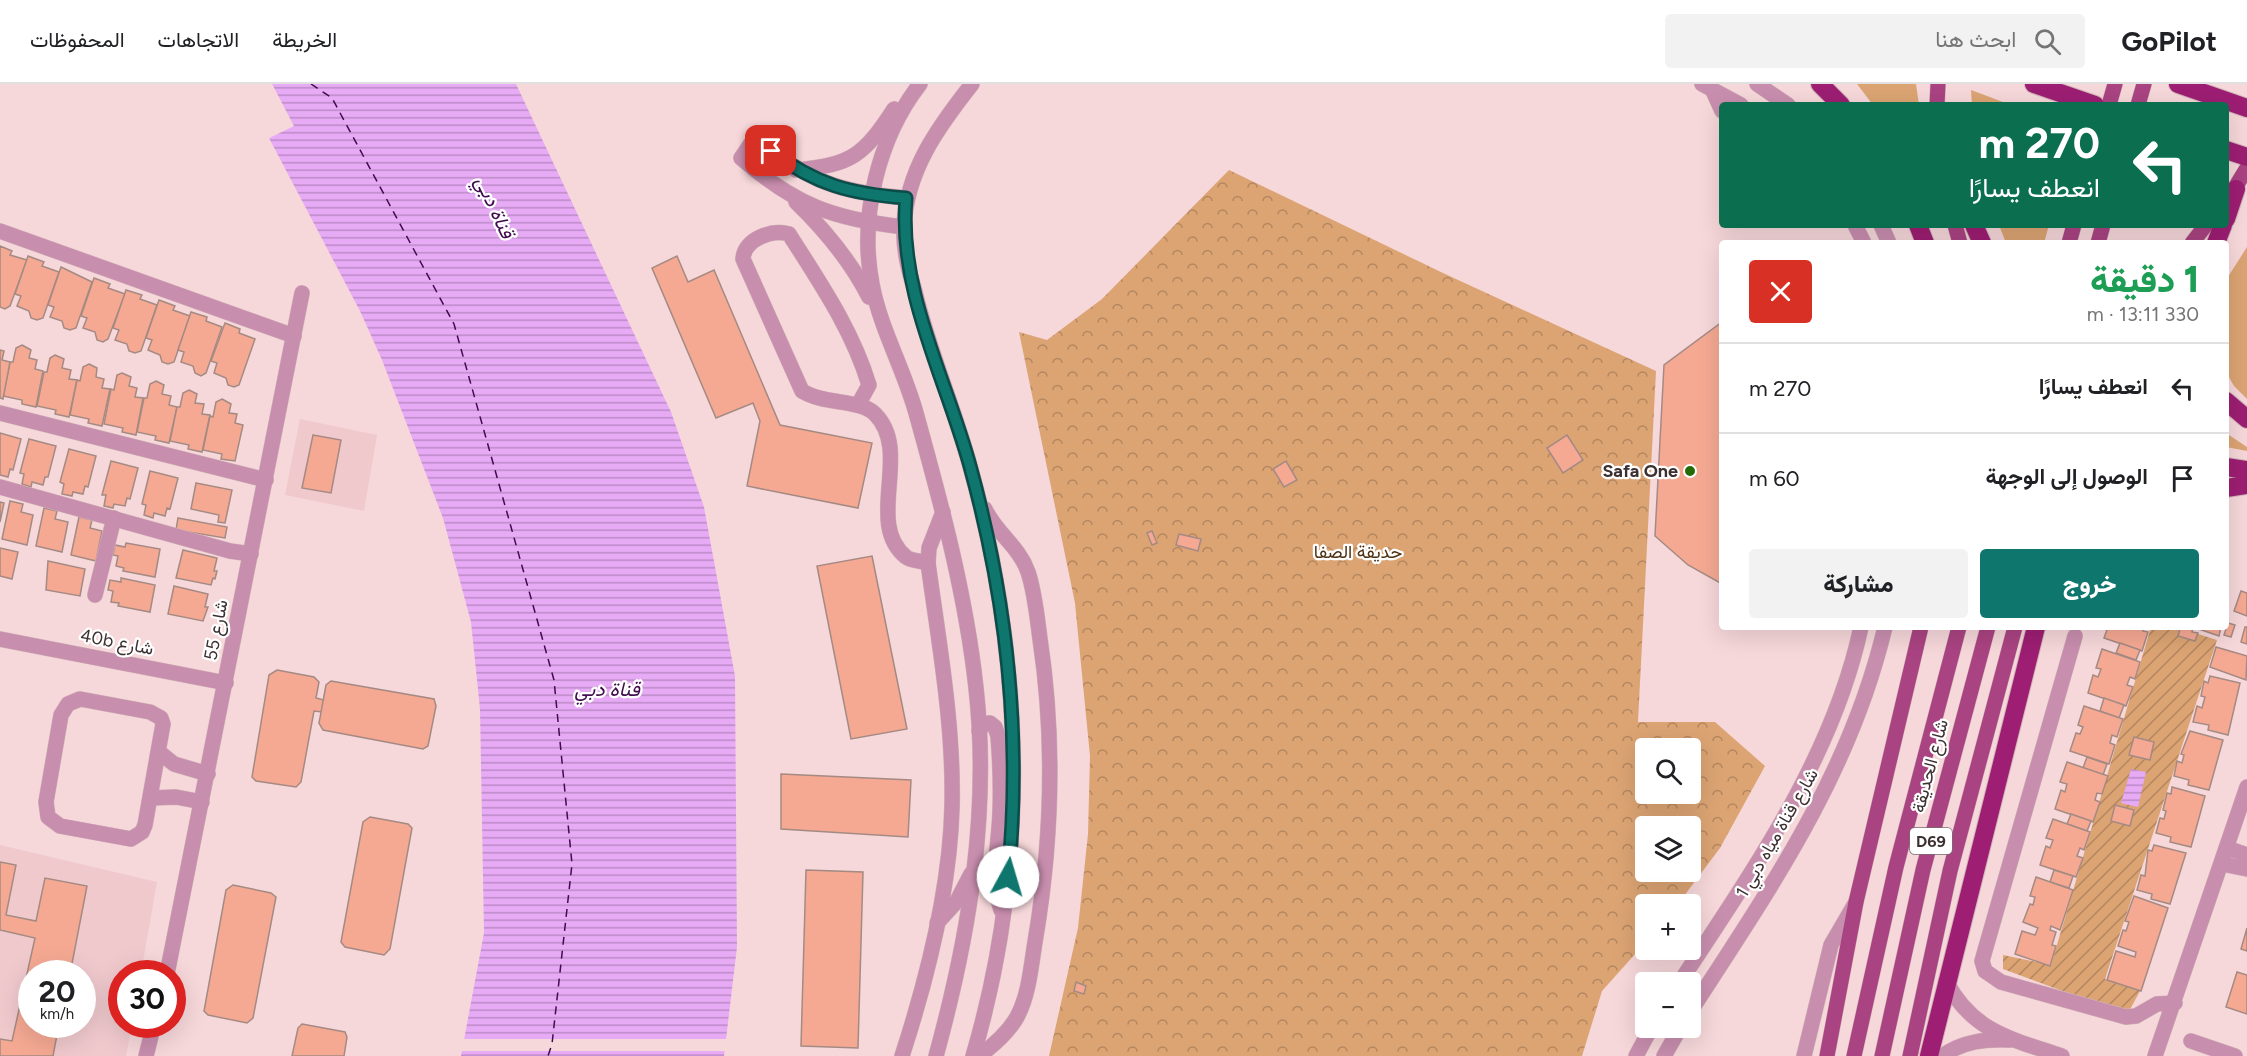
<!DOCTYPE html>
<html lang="ar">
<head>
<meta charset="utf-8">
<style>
	body { margin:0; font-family:Figtree,Vazirmatn,sans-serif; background:#f2f2f2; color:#202124; direction:rtl; height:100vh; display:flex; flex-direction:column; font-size:22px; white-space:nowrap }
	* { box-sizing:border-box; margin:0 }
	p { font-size:20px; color:#757577 }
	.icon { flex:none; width:33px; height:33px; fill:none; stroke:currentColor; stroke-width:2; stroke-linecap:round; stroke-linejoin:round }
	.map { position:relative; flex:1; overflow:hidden; direction:ltr }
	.sheet { position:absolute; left:1719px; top:156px; width:510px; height:390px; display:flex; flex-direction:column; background:#fff; border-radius:6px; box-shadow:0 6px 24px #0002; direction:rtl }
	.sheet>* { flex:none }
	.top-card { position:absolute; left:1719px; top:18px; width:510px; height:126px; border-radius:6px; box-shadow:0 6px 24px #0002; direction:rtl; background:#0b6e4f; color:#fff; overflow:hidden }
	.fabs { position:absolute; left:1635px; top:654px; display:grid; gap:12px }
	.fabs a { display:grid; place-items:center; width:66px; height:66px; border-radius:6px; background:#fff; box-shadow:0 6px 24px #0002; font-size:30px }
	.speed { position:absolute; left:18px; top:876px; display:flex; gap:12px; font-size:30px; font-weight:700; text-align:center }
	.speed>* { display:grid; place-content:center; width:78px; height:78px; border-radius:50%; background:#fff; box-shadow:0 6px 24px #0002; line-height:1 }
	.speed small { font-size:15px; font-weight:400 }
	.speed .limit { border:9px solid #d22; background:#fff; color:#111 }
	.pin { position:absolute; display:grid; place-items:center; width:51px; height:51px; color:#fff; margin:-26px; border-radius:12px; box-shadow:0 3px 9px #0006 }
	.me { position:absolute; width:66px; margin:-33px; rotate:6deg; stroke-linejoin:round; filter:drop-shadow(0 0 4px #0008) }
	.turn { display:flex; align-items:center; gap:21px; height:126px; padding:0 30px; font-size:27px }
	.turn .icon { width:78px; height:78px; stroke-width:2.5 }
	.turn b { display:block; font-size:42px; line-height:51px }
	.round { display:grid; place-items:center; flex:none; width:63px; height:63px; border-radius:6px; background:#f2f2f2 }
	.headline { display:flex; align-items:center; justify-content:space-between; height:102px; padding:0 30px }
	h1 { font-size:36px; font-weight:800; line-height:45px; color:#1e9e55 }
	.cta { display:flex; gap:12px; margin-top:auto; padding:12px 30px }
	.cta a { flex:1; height:69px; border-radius:6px; background:#0f766e; color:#fff; font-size:24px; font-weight:800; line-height:69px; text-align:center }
	.cta a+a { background:#f2f2f2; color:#202124 }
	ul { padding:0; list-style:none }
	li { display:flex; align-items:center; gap:18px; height:90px; padding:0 30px; border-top:2px solid #e0e0e0 }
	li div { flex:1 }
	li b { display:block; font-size:22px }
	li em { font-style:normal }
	header { display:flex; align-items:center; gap:36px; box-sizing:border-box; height:84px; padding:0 30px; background:#fff; border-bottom:2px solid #e0e0e0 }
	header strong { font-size:28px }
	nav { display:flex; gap:33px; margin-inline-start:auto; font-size:21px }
	.search { width:420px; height:54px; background:#f2f2f2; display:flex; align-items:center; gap:15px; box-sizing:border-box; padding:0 21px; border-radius:6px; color:#757577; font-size:22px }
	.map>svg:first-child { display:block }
</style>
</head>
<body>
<header>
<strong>GoPilot</strong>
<div class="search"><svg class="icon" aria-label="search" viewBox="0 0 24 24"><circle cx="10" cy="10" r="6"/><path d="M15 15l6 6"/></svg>ابحث هنا</div>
<nav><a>الخريطة</a><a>الاتجاهات</a><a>المحفوظات</a></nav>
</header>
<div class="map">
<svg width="2247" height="972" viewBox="0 0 2247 972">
	<defs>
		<pattern id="park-crowns" width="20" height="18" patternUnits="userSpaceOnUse" patternTransform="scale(1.5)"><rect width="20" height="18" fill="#dca473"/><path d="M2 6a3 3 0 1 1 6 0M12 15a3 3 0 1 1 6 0" fill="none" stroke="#b4865f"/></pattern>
		<pattern id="garden-furrows" width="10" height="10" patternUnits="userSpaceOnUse" patternTransform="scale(1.5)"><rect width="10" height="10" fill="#dca473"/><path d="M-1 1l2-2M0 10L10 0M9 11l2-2" fill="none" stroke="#b4865f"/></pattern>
		<pattern id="water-rules" width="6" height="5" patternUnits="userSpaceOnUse" patternTransform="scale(1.5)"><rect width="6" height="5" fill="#e7aaf5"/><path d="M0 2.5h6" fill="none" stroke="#bc8bc7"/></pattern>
	</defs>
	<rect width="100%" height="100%" fill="#f6d7da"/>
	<g fill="#f0c9cd" fill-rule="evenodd">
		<path d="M300,335L377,351L364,427L285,411Z"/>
		<path d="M0,761L157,798L141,889L122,890V940L132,941L126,972H0ZM32,890H82V940H32Z"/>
	</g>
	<g fill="#dca473">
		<path d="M1857,0H1916L1919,21H1873Z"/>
		<path d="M1971,6L2011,21H1972Z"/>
		<path d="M1999,141H2049L2044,159H2006Z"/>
		<path d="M2247,163V315L2234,302L2226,288V196Z"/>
		<path d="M2226,349L2247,363V367L2226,363Z"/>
	</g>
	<path fill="url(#park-crowns)" fill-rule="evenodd" d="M1229,86L1443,189L1656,287L1638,638H1715L1765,682L1720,764L1678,820H1646L1645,859L1602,907L1582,972H1049L1078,844L1088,750L1090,672L1075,519L1019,248L1047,256L1102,215ZM1646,664H1690V710H1646ZM1646,742H1690V788H1646Z"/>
	<path fill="url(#garden-furrows)" d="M2151,543L2179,546V553L2195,557L2198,550L2217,556L2105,895L2140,907L2127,931L2003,885V871L2051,881Z"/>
	<g fill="url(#water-rules)">
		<path d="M272,0H516L671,328L704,423L735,592L737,863L724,972H461L484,849L480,625L471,538L443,434L382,276L360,227L269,54L293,42Z"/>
		<path d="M2131,685L2146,688L2138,723L2121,719Z"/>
	</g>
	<g fill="#f6d7da">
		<path d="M269,0H272L294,42L269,54L268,52L289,40Z"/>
		<path d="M461,955H729L728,967H459Z"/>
	</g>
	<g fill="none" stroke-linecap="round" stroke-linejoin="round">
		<path stroke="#420b4e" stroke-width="1.5" stroke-dasharray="8 6" stroke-linecap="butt" d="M311,0L332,14L454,240L554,596L572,780L552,960L548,972"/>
	</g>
	<g fill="#f5a993" stroke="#a58a83" stroke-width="1.5">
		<path d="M0,162L12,167L10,171L27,176L10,222L5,225L0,223Z"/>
		<path d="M28,172L44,178L42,182L59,188L43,234L37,236L31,234L29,227L17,222L21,212L15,210Z"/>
		<path d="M677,172L688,198L714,186L780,341L872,359L858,424L747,402L760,337L753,319L716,334L652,184Z"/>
		<path d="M61,183L92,198L76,244L70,246L64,244L62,237L50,233L54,223L48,221Z"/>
		<path d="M94,194L110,200L108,204L125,210L108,255L103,258L97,256L95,248L83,244L87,234L81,232Z"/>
		<path d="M126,206L142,211L140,215L157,221L141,267L135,269L129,267L127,260L115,256L119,246L113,244Z"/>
		<path d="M159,216L175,222L173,226L190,232L174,278L168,280L162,278L160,271L148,266L152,256L146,254Z"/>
		<path d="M191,228L207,233L206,237L222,243L206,289L201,292L195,289L193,282L181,278L184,268L178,266Z"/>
		<path d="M1722,238V500L1688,481L1655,452L1664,281Z"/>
		<path d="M225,239L240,245L239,249L255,255L239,301L234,303L228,301L226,294L214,289L217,279L211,277Z"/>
		<path d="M22,261L31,266L29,274L37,276L35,285L43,287L36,323L22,320V316L3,312L10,278H13L16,264Z"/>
		<path d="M0,266L4,267L2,276L10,278L3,315L0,314Z"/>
		<path d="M55,271L64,275L62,284L71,286L69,295L77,296L69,333L55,330L56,326L37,322L44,288H47L50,274Z"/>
		<path d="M89,280L97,284L96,293L104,295L102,304L110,305L102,342L88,339L89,335L70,331L77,296L80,297L83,283Z"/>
		<path d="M122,289L131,293L129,302L137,304L135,313L143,314L136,351L122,348L123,344L104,340L111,305L114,306L117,291Z"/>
		<path d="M156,297L164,301L162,310L171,312L169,321L177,323L169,359L155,356L156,352L137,348L144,314H147L150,300Z"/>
		<path d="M189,306L197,310L195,319L204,320L202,330L210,331L202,368L188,365L189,361L170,357L177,323H180L183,309Z"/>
		<path d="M222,315L231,320L229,329L237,330L235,339L243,341L235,377L221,375L222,370L203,366L210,332L213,333L216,318Z"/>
		<path d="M0,349L21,355L13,386L10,385L8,393L0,391Z"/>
		<path d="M313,351L341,356L331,409L302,404Z"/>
		<path d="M1567,351L1583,376L1563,389L1547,364Z"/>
		<path d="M29,355L56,362L48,393H45L43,401L32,398L31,403L22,400L24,390L20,389Z"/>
		<path d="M69,365L96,372L88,403L85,402L83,410L73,408L72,412L62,410L64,400L60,398Z"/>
		<path d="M111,377L138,384L130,415L127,414L125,422L114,420L113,424L104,422L106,411H102Z"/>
		<path d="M1286,377L1297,396L1284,403L1273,385Z"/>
		<path d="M150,387L178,394L170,425L167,424L165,432L154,429L153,434L144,431L146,421L142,420Z"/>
		<path d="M196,399L232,406L225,439L218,438L219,431L191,425Z"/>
		<path d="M10,417L23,420L21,428L33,431L27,461L2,455Z"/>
		<path d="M0,418L4,419L0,438Z"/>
		<path d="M44,424L57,427L55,435L68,438L62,468L36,462Z"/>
		<path d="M79,433L92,436L90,444L102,447L96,477L71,471Z"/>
		<path d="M178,434L227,443L225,454L176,446Z"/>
		<path d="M1152,447L1157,459L1152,461L1147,449Z"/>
		<path d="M1179,450L1201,455L1198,467L1176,461Z"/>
		<path d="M126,459L160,465L155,493L123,487L124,484L116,482L118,472L113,471L115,461L125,463Z"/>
		<path d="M0,464L18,468L12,495L0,492Z"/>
		<path d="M183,466L217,474L214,487H217L215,495L213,494L211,501L176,494Z"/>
		<path d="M872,472L907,645L851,655L817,482Z"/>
		<path d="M48,477L85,485L80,512L46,506Z"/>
		<path d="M121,494L155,501L150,528L118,522L119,519L111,518L113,507L108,506L110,496L121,498Z"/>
		<path d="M174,502L208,510L205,523H208L203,537L168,530Z"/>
		<path d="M2241,507L2247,509V532L2234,527Z"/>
		<path d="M2228,539L2235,541L2231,553L2224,551Z"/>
		<path d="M2108,543H2144L2143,547L2148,548L2142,567L2104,554Z"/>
		<path d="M2171,543H2193L2192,548L2198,549L2195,557L2178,552L2180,545Z"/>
		<path d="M2193,543H2221L2219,552Z"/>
		<path d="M2245,543H2247V560L2241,558Z"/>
		<path d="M2120,559L2140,566L2136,576L2116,569Z"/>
		<path d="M2216,563L2247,572L2246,596L2210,583Z"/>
		<path d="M2102,565L2140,578L2135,595L2130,593L2127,601L2133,603L2126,622L2088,609L2093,591L2098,593L2101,585L2096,584Z"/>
		<path d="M277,586L314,593L319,598L316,614L324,616L322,628L314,627L301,698L296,703L256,697L252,693L269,591Z"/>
		<path d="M2210,592L2240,599L2228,651L2208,646L2209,641L2193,638L2197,622L2202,624L2205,613L2201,612L2204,597L2208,599Z"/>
		<path d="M331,597L434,615L436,622L428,662L423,665L323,646L319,639L326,601Z"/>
		<path d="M2104,614L2124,621L2119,634L2100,627Z"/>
		<path d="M2084,622L2123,635L2117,653L2112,651L2110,659L2115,661L2109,680L2070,667L2076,649L2080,650L2083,643L2078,641Z"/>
		<path d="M2190,647L2223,656L2209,706L2188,701L2189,696L2174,692L2177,677L2182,679L2184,671L2181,670Z"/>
		<path d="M2134,653L2154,658L2150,676L2129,671Z"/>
		<path d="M2087,673L2107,680L2103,691L2083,684Z"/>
		<path d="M2067,678L2108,692L2102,710L2097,709L2095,716L2100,718L2093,738L2055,725L2061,706L2065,708L2067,700L2060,698Z"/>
		<path d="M781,690L911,696L908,753L781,745Z"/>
		<path d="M2172,703L2205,712L2191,763L2170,758L2171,753L2156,749L2160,734L2164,735L2166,727L2163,726L2167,709L2171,710Z"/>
		<path d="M2115,721L2134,726L2130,742L2111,737Z"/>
		<path d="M2071,730L2091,737L2087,747L2067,740Z"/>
		<path d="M370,733L408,740L412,744L390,865L384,871L345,863L341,858L363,738Z"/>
		<path d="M2053,735L2090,748L2084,766L2080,764L2077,772L2083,774L2076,793L2040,781L2046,762L2050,764L2053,756L2046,754Z"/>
		<path d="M2154,761L2186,769L2170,820L2151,815L2152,810L2137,806L2141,791L2145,792L2148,766L2152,767Z"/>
		<path d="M0,778L16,781L6,831L36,837L45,794L87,802L70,890H32V940H59L53,972H0V955L12,957L35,854L0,846Z"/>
		<path d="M806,786L863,788L858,964L801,962Z"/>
		<path d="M2054,786L2073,792L2069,804L2050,798Z"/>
		<path d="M2036,793L2073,806L2060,846L2051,842L2050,846L2056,848L2052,861L2056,862L2050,882L2015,870L2022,847L2035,851L2038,844L2023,838L2030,820L2033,821L2035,813L2030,812Z"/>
		<path d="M233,801L271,809L276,813L253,934L247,939L208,931L204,927L226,806Z"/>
		<path d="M2134,812L2168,824L2141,907L2107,896L2116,867L2135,873L2136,868L2118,862L2123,846L2126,847L2129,838L2125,837Z"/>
		<path d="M2247,844V867L2241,865Z"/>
		<path d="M2237,888L2247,891V930L2226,923Z"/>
		<path d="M1076,898L1086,902L1084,910L1074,907Z"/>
		<path d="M302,940L345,948L347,953L344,972H292L298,944Z"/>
	</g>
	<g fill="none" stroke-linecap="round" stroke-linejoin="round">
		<g stroke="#d1b6b8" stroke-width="16">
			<g id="minor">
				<path d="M920,0C878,54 859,133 872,200C880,244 904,285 916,329C941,419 966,511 976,604C990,728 969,852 936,972"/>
				<path d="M972,0C938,43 906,87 904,143C903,166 909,187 915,208C929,267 954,323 970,382C1024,575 1030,779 973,972"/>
				<path d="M1702,0L1741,21"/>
				<path d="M1757,0L1788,21"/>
				<path d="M1712,5L1722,27"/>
				<path d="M796,86C852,81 864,71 894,25"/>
				<path d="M796,118C826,147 850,176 869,213"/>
				<path d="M1855,141L1864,159"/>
				<path d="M1881,141L1889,159"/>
				<path d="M904,143C833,135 795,121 741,74L754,55C812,97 834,108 906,114"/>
				<path d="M0,147L294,252"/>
				<path d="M858,321L869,301C852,245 820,199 789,150C772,145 744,155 743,175L802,307C825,321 860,315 875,330C913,368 864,439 906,473C911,477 922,477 928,479"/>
				<path d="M0,329L266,396"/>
				<path d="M0,403L230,467L251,470"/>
				<path d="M95,511L114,434"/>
				<path d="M2075,552L1982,877L1985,887L2001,898L2126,933L2136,932L2157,920L2175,919"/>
				<path d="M0,555L226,599"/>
				<path d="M80,615L150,628L161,634L163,640L145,741L142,748L131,755L60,742L48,733L46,718L61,631L68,620Z"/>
				<path d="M979,647L984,640L990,639L995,643L998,652C1000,677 1001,703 1000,728C999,761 990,794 1001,826"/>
				<path d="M159,668L174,680L208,690"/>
				<path d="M151,714L176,713L202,718"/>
				<path d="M2227,764L2247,771"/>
				<path d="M2222,780L2247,785"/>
				<path d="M937,839L957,817L971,790"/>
				<path d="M167,890L302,209"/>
				<path d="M1946,897C1972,948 2012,955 2062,972"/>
				<path d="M1680,898C1752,788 1833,674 1861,543"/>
				<path d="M1690,928C1771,803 1850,690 1885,543"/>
				<path d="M2191,957L2235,972"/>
				<path d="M146,972L154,940"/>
				<path d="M902,972C927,895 950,805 952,723C954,641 939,560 928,479L929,464L943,428"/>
				<path d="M979,972C994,961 1008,949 1017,933C1029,911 1031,882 1035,858C1052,758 1055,655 1040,555C1037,533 1035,509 1028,488C1019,462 996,449 985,425"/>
				<path d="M1636,972L1651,944"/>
				<path d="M1664,972L1680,944"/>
				<path d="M1804,972L1831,861L1856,818"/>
				<path d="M1942,972C1963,957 1986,955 2010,956"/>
				<path d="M2155,972L2247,703"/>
			</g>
		</g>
		<g stroke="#d1b6b8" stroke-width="16">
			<g id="major">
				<path d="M1937,21L1938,0"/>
				<path d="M2109,21L2115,0"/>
				<path d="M2138,21L2144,0"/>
				<path d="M2230,112L2247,84"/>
				<path d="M1955,141L1960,159"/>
				<path d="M2069,159L2074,141"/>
				<path d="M2098,159L2103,141"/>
				<path d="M2192,159L2206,141"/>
				<path d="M1827,972L1856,818L1921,543"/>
				<path d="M1854,972L1896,783L1959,543"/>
				<path d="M1882,972L1923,786L1988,543"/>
				<path d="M1910,972L1950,787L2015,543"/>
			</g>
		</g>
		<g stroke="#d1b6b8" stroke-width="20">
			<g id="highway">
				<path d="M1820,0L1841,21"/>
				<path d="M2034,0L2095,21"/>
				<path d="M2178,0L2247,24"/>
				<path d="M2226,66L2247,73"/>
				<path d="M2226,135L2236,105"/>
				<path d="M1918,141L1925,159"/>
				<path d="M1974,141L1982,159"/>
				<path d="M2216,159L2223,141"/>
				<path d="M2226,317L2247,335"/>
				<path d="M2226,383L2247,386"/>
				<path d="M2226,404L2247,401"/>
				<path d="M1929,972L2036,543"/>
			</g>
		</g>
		<use href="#minor" stroke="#c88eae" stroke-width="15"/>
		<use href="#major" stroke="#aa4382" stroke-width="15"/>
		<use href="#highway" stroke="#9d1e73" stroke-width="18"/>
	</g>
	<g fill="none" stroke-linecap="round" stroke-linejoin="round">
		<g stroke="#0a4d48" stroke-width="15">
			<path id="route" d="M771,67C816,101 851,110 906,114C898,208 946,294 970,382C1007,516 1022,655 1008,793"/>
		</g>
		<use href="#route" stroke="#0f766e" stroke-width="10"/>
	</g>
	<circle fill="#256b05" stroke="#fff" stroke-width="2" cx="1690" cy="387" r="6"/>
	<g text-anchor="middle" stroke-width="4.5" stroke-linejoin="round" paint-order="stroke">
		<rect fill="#fff" stroke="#766e6f" stroke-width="1.5" x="1910" y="744" width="42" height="26" rx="4.5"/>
		<g font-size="16" font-weight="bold" fill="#3c3031">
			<text x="1931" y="763">D69</text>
		</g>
		<g font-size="18" font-weight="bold" fill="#3c3031" stroke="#fff" text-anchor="end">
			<text x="1678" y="393">Safa One</text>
		</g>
		<g font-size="18" fill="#4e3013" stroke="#fff">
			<text x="1358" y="474">حديقة الصفا</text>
		</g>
		<g font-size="18" fill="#3c3031" stroke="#fff">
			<text transform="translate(216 546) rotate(-79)" y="6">شارع 55</text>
			<text transform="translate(117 558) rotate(11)" y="6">40b شارع</text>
			<text transform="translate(1930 682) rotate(-75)" y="6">شارع الحديقة</text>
			<text transform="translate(1777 749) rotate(-60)" y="6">شارع قناة مياه دبي 1</text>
		</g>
		<g font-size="20" font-style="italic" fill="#420b4e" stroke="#fff">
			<text transform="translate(495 123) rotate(65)" y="7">قناة دبي</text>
			<text x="607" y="612">قناة دبي</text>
		</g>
	</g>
</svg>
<div class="fabs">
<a><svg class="icon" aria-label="search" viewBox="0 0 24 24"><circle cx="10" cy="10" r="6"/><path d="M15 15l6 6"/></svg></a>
<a><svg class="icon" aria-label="layers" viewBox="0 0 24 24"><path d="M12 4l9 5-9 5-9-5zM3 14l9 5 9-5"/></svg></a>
<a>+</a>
<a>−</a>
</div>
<div class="speed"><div>20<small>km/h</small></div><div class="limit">30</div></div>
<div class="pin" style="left:771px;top:67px;background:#d93025"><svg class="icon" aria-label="arrive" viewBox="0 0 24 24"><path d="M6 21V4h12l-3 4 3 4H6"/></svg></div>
<svg class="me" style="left:1008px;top:793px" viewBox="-20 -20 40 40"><circle r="19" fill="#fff"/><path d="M0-13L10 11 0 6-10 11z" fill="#0f766e"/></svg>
<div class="top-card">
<div class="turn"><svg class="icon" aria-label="left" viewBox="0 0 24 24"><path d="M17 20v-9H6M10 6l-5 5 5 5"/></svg><div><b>270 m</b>انعطف يسارًا</div></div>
</div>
<section class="sheet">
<div class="headline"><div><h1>1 دقيقة</h1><p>330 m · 13:11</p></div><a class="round" style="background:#d93025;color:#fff"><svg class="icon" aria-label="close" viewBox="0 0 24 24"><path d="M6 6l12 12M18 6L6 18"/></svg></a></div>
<ul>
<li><svg class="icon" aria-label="left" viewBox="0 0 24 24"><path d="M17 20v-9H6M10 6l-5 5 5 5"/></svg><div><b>انعطف يسارًا</b></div><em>270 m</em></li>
<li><svg class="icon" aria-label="arrive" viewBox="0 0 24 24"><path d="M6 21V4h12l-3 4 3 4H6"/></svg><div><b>الوصول إلى الوجهة</b></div><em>60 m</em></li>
</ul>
<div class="cta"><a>خروج</a><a>مشاركة</a></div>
</section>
</div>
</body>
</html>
